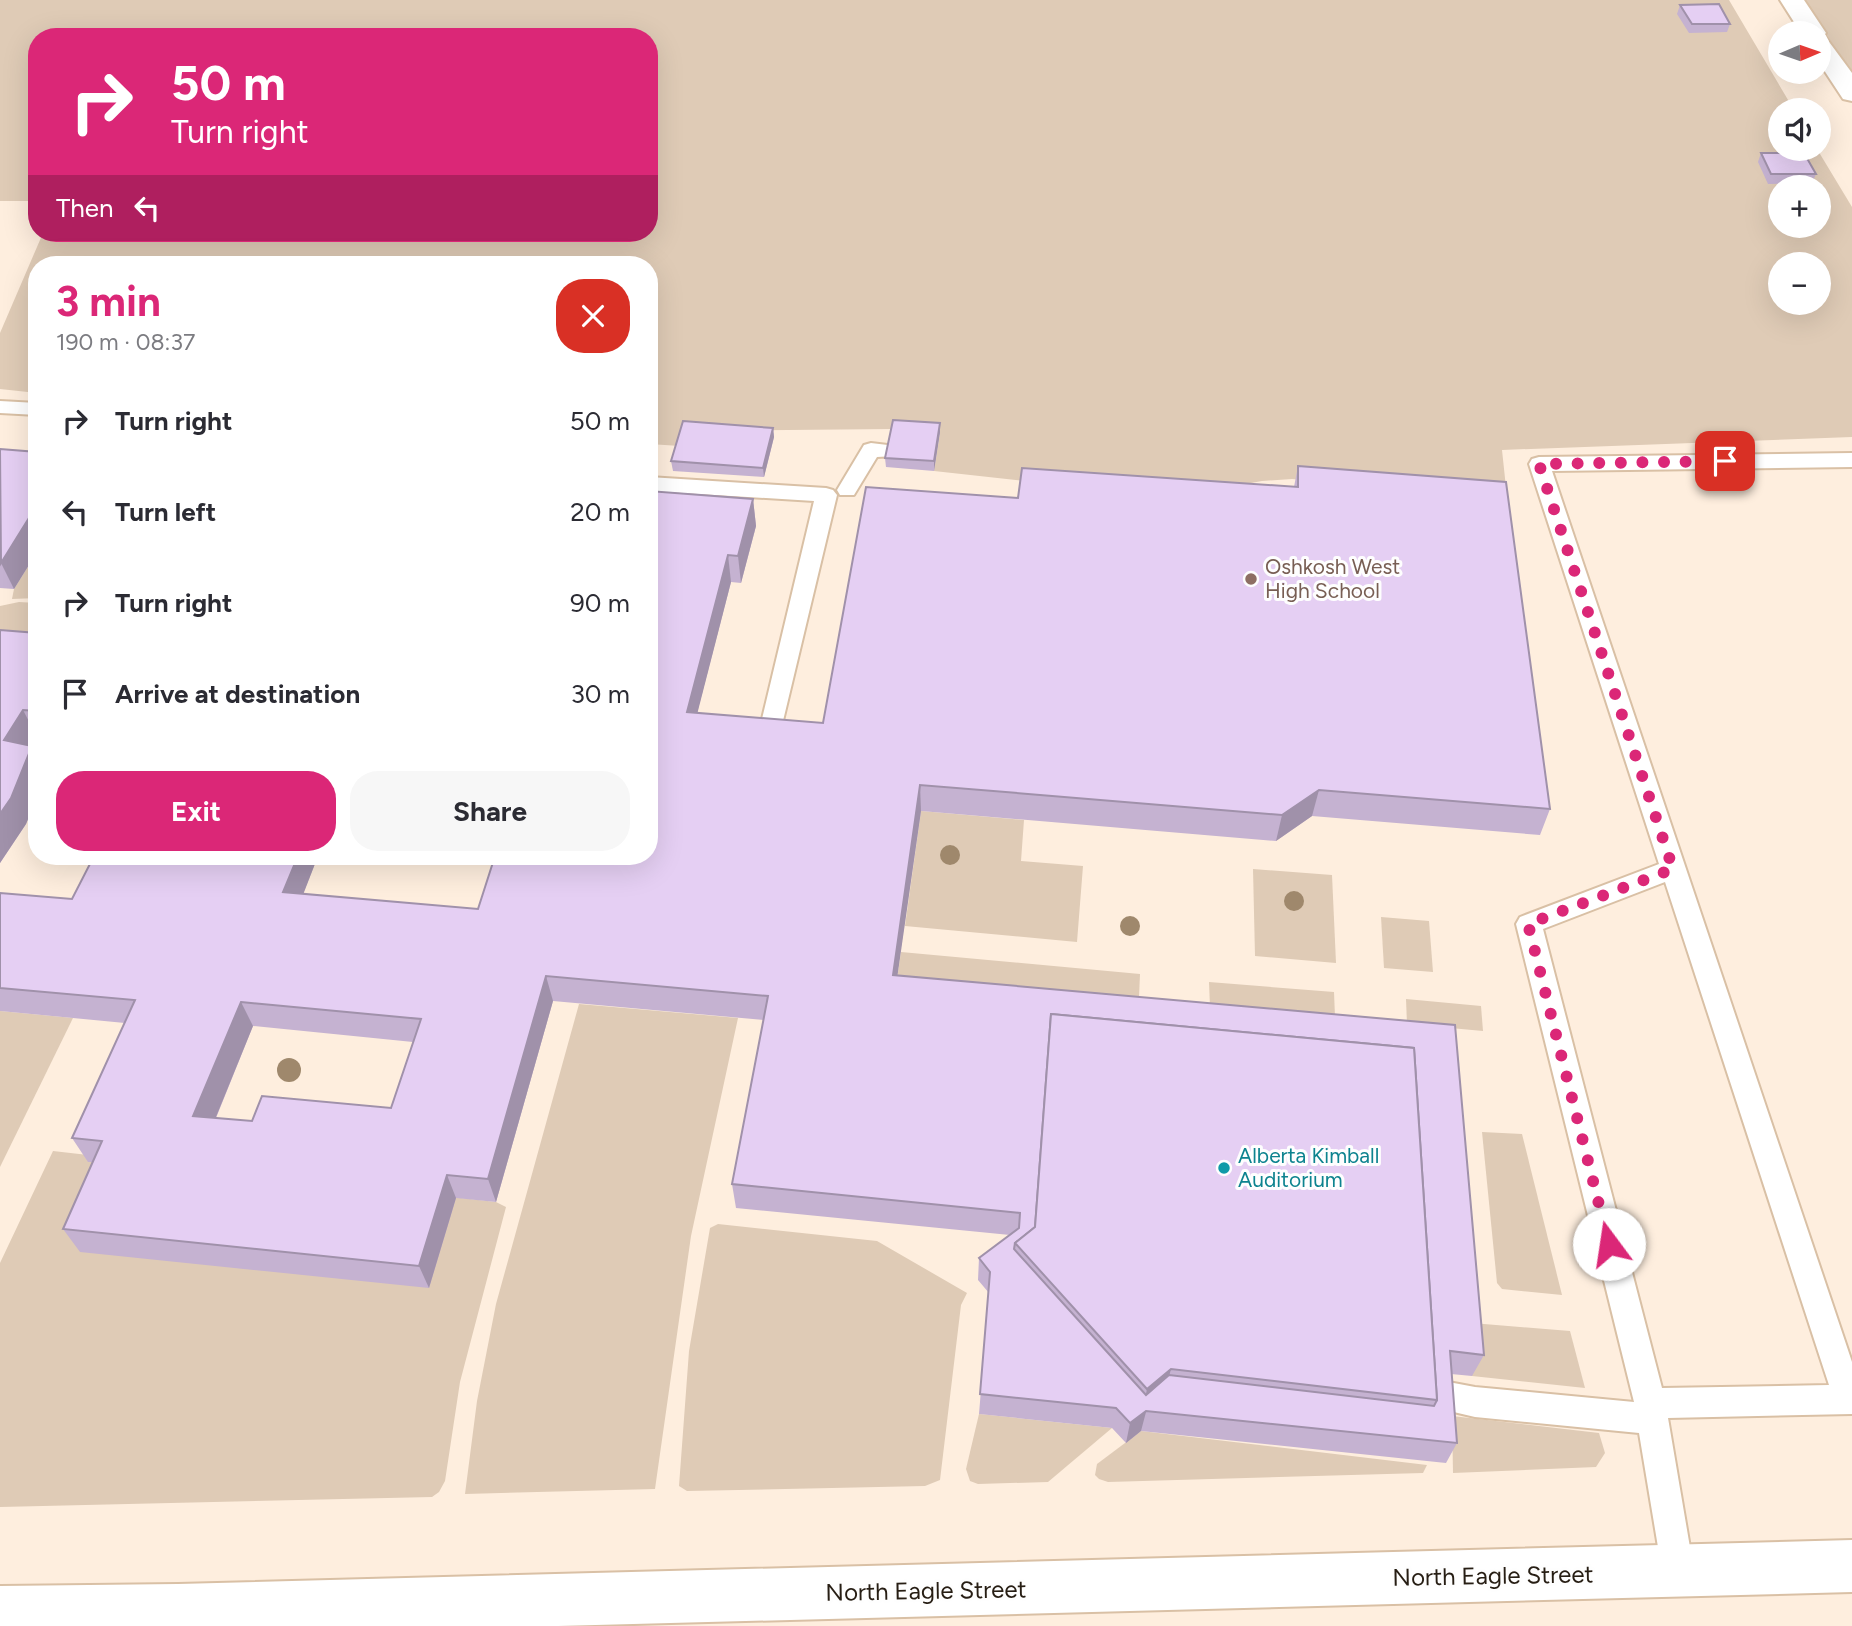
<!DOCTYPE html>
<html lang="en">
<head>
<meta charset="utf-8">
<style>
	body { margin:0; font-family:Figtree,sans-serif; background:#f7f7f7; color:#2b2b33; height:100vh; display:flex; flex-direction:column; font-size:26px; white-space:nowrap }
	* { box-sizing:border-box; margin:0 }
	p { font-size:23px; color:#7c7c81 }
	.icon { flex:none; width:38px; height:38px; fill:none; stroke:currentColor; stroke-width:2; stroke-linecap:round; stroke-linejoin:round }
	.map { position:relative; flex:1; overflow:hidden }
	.panel { position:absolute; left:28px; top:256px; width:630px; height:609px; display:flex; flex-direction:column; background:#fff; border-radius:28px; box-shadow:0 7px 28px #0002 }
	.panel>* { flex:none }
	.guide { position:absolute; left:28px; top:28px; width:630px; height:214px; border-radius:28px; box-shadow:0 7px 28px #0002; background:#db2777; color:#fff; overflow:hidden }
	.needle { width:46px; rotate:88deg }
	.controls { position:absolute; left:1768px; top:21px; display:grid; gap:14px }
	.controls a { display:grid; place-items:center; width:63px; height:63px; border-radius:50%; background:#fff; box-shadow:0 7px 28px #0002; font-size:35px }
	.pin { position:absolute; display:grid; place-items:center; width:60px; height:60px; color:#fff; margin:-30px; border-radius:14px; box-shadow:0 4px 10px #0006 }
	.me { position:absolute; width:77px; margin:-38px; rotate:346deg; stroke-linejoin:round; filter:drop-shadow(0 0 5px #0008) }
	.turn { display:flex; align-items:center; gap:24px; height:147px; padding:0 28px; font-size:32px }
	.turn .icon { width:91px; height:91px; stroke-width:2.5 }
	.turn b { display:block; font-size:49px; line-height:60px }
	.then { display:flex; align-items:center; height:66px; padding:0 28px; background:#0003; gap:14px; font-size:26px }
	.round { display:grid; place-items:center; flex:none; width:74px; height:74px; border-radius:28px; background:#f7f7f7 }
	.overview { display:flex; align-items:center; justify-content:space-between; height:119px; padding:0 28px }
	h1 { font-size:42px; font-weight:700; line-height:52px; color:#db2777 }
	.button { display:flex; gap:14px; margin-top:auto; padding:14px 28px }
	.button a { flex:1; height:80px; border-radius:28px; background:#db2777; color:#fff; font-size:28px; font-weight:700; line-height:80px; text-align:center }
	.button a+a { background:#f7f7f7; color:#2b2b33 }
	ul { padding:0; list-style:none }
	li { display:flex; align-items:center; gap:21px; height:91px; padding:0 28px }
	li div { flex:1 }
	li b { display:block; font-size:26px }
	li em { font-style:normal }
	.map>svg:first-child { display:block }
</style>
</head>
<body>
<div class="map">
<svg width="1852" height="1626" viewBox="0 0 1852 1626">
	<rect width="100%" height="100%" fill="#feeede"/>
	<g fill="#dfcbb6" fill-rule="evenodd">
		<path d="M0,0H1729L1794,110H1780V149H1817L1852,207V437L1502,450L1507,497L1292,479L1262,481L1223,488L1025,481L934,471L940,432L893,429L685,431L680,446L649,444V264H37V393L0,389V333L43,233H649V37H37V201H0ZM1780,187H1818V226H1780ZM1780,264H1818V303H1780Z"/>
		<path d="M1792,0H1852V93L1818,33H1813Z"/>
		<path d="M37,552V598L12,599L14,589Z"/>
		<path d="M19,602L37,603V659L0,656V606Z"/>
		<path d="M921,811L1024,820L1021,861L1083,866L1077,942L905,926Z"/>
		<path d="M1253,869L1332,875L1336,963L1255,956Z"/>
		<path d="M1381,917L1429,921L1433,972L1384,968Z"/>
		<path d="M901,952L1140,974L1138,1020L894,1000Z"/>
		<path d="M1209,982L1334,992L1335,1017L1210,1007Z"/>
		<path d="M1406,999L1481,1006L1483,1031L1407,1024Z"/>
		<path d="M579,1004L738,1018L691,1236L655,1489L465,1494L477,1401L496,1304Z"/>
		<path d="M0,1011L73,1018L0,1167Z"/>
		<path d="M1482,1132L1522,1134L1562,1295L1502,1289L1497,1283Z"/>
		<path d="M53,1151L496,1202L506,1207L460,1382L445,1481L439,1492L432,1497L0,1507V1263Z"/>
		<path d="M718,1224L877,1241L967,1293L961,1305L940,1480L925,1486L687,1491L679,1486L689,1351L710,1228Z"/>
		<path d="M1472,1323L1570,1331L1585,1388L1472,1376Z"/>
		<path d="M979,1414L1112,1428L1048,1482L978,1484L970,1481L966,1469Z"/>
		<path d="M1452,1416L1599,1433L1605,1453L1596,1467L1453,1473Z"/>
		<path d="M1141,1431L1427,1465L1423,1473L1108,1482L1099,1479L1095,1475L1097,1464Z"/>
	</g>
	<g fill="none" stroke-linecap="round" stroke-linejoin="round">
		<g stroke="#d9c0a5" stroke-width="4">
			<g id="service">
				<path d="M0,401L37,403V415L0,413Z"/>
				<path d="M871,443L896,446L899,451L896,456L877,457L854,495H840L837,490L864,445Z"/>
				<path d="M1852,453V467L1552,471L1852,1362V1414L1668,1418L1694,1571L1690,1583L1678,1587L1666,1583L1662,1571L1639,1433L1475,1417L1411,1402L1407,1392L1411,1382L1422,1377L1475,1387L1634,1402L1516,924L1520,917L1659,864L1529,464L1532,459L1539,457ZM1665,882L1829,1385L1662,1388L1543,929Z"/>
				<path d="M649,477L826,488L833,490L837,495L782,725L774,728L766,725L762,719L814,501L649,491Z"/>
			</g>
		</g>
		<g stroke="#d9c0a5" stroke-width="4">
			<g id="minor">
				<path d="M1780,0H1804L1826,33L1824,35L1852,73V101L1843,99L1818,61V33H1801Z"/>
				<path d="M1852,1540V1592L558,1626H0V1586L178,1584Z"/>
			</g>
		</g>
		<use href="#service" fill="#fff" fill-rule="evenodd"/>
		<use href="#minor" fill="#fff" fill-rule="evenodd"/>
	</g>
	<g fill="#9f886c">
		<circle cx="950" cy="855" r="10"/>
		<circle cx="1294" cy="901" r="10"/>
		<circle cx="1130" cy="926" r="10"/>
		<circle cx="289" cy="1070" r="12"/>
	</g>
	<g fill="#c5b2d1" fill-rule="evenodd">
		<path d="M1680,5L1730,24L1727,32L1689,33L1677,14Z"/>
		<path d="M1761,153L1816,174L1812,183L1768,184L1758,162Z"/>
		<path d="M773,428L774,437L764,477L673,471L671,461Z"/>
		<path d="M940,432L934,471L886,467L885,458Z"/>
		<path d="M0,449L37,452V552L14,589L0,588Z"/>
		<path d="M1298,466L1550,809L1540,835L1312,816L1276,841L921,811L897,975L1484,1355L1472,1376L1451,1374L1457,1443L1446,1463L1141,1431L1126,1443L1112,1428L979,1414L989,1293L978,1280L979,1258L1010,1235L736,1208L732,1184L764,1020L553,1001L496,1202L456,1198L429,1288L80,1252L63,1229L93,1162H88L72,1138L125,1023L0,1011V893L72,899L94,856H318L303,894L478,909L649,491L753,499L756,526L741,583L731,582L697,713L823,723L1018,498L1294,487ZM253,1026L413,1042L391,1108L252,1121L216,1118Z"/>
		<path d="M0,630L37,633V737L31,746L37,754V797L26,824L0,863Z"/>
	</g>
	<g fill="#a091aa">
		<path d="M940,423V432L934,471V461Z"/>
		<path d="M773,428L774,437L764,477L763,468Z"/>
		<path d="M753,499L756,526L741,583L738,556Z"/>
		<path d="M37,505V552L14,589L1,563Z"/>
		<path d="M728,555L731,582L691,738L687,712Z"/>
		<path d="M23,710L37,737L18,766L4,740Z"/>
		<path d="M32,746L37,754V797L26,824L0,863V814Z"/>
		<path d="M920,785L921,811L894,1000L893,975Z"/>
		<path d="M1319,790L1312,816L1276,841L1282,815Z"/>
		<path d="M298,856H318L294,918L283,892Z"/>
		<path d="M546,976L553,1001L496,1202L488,1179Z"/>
		<path d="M241,1002L253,1026L207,1139L193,1116Z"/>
		<path d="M447,1175L456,1198L429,1288L419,1266Z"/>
		<path d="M1171,1369L1164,1396L1146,1412L1141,1431L1126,1443L1130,1423L1142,1414L1147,1389Z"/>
	</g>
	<g fill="#e5cff3" stroke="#a091aa" stroke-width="2" fill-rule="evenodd">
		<path d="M1719,4L1730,24H1692L1680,5Z"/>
		<path d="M1761,153H1804L1816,174H1771Z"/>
		<path d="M893,420L940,423L934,461L885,458Z"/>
		<path d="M683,421L773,428L763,468L671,461Z"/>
		<path d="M0,449L37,452V505L1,563Z"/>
		<path d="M1298,466L1506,482L1550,809L1319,790L1282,815L920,785L893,975L1455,1025L1484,1355L1450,1351L1457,1443L1146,1411L1130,1423L1116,1408L980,1394L990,1272L979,1258L1019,1228L1020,1213L732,1184L768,996L546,976L488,1179L447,1175L419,1266L63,1229L102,1141L72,1138L135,1000L0,988V893L72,899L94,856H298L283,892L478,909L495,856H649V491L753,499L738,556L728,555L687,712L823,723L866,487L1018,498L1022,468L1298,487ZM241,1002L421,1019L391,1108L262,1096L252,1121L193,1116ZM1051,1014L1414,1048L1437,1400L1434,1406L1169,1375L1146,1395L1014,1249L1015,1243L1035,1227Z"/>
		<path d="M0,630L37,633V711L23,710L4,740L32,746L11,798L0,814Z"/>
		<path d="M1051,1014L1414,1048L1437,1400L1171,1369L1147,1389L1015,1243L1035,1227Z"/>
	</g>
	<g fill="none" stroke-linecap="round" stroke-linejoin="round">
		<path stroke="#db2777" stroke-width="12" stroke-dasharray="0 21.6" d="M1609,1244L1528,924L1673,869L1539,464L1725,461"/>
	</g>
	<circle fill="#8d6e63" stroke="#fefefe" stroke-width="2.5" cx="1251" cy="579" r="7"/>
	<circle fill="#0f9aa8" stroke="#fefefe" stroke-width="2.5" cx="1224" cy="1168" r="7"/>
	<g text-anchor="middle" stroke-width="6" stroke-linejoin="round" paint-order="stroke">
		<g font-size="21" fill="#785e54" stroke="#fefefe" text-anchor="start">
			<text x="1265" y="574">Oshkosh West<tspan x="1265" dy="24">High School</tspan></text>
		</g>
		<g font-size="21" fill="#0d838f" stroke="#fefefe" text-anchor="start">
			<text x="1238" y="1163">Alberta Kimball<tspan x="1238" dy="24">Auditorium</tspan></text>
		</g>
		<g font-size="24" fill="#271e14" stroke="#fefefe">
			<text transform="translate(1493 1576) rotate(-1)" y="8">North Eagle Street</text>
			<text transform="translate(926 1591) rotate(-1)" y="8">North Eagle Street</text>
		</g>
	</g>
</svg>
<div class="controls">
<a><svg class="needle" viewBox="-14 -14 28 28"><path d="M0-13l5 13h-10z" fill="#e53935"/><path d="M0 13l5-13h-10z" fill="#7c7c81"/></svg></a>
<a><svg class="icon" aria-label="sound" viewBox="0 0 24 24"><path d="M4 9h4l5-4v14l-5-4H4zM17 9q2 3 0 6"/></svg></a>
<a>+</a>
<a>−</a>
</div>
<div class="pin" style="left:1725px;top:461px;background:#d93025"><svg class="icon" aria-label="arrive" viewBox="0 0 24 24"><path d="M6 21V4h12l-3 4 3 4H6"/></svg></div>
<svg class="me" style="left:1609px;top:1244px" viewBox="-20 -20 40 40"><circle r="19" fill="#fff"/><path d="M0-13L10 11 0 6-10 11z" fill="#db2777"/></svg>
<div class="guide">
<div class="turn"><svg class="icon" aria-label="right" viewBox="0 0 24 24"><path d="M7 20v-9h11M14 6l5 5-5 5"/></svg><div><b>50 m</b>Turn right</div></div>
<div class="then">Then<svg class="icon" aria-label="left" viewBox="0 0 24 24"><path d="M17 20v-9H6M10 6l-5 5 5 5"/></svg></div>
</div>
<section class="panel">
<div class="overview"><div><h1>3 min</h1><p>190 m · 08:37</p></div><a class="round" style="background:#d93025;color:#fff"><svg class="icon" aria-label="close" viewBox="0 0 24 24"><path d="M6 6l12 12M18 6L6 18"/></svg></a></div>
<ul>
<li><svg class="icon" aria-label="right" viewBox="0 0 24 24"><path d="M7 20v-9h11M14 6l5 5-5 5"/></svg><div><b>Turn right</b></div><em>50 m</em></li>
<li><svg class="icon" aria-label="left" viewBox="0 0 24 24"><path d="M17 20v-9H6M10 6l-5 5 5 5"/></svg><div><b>Turn left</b></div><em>20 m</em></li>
<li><svg class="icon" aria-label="right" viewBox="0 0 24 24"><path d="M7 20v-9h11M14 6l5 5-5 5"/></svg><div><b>Turn right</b></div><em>90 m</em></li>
<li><svg class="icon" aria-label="arrive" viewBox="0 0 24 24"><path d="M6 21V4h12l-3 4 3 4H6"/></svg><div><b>Arrive at destination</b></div><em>30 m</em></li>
</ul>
<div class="button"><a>Exit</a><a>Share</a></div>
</section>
</div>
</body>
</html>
